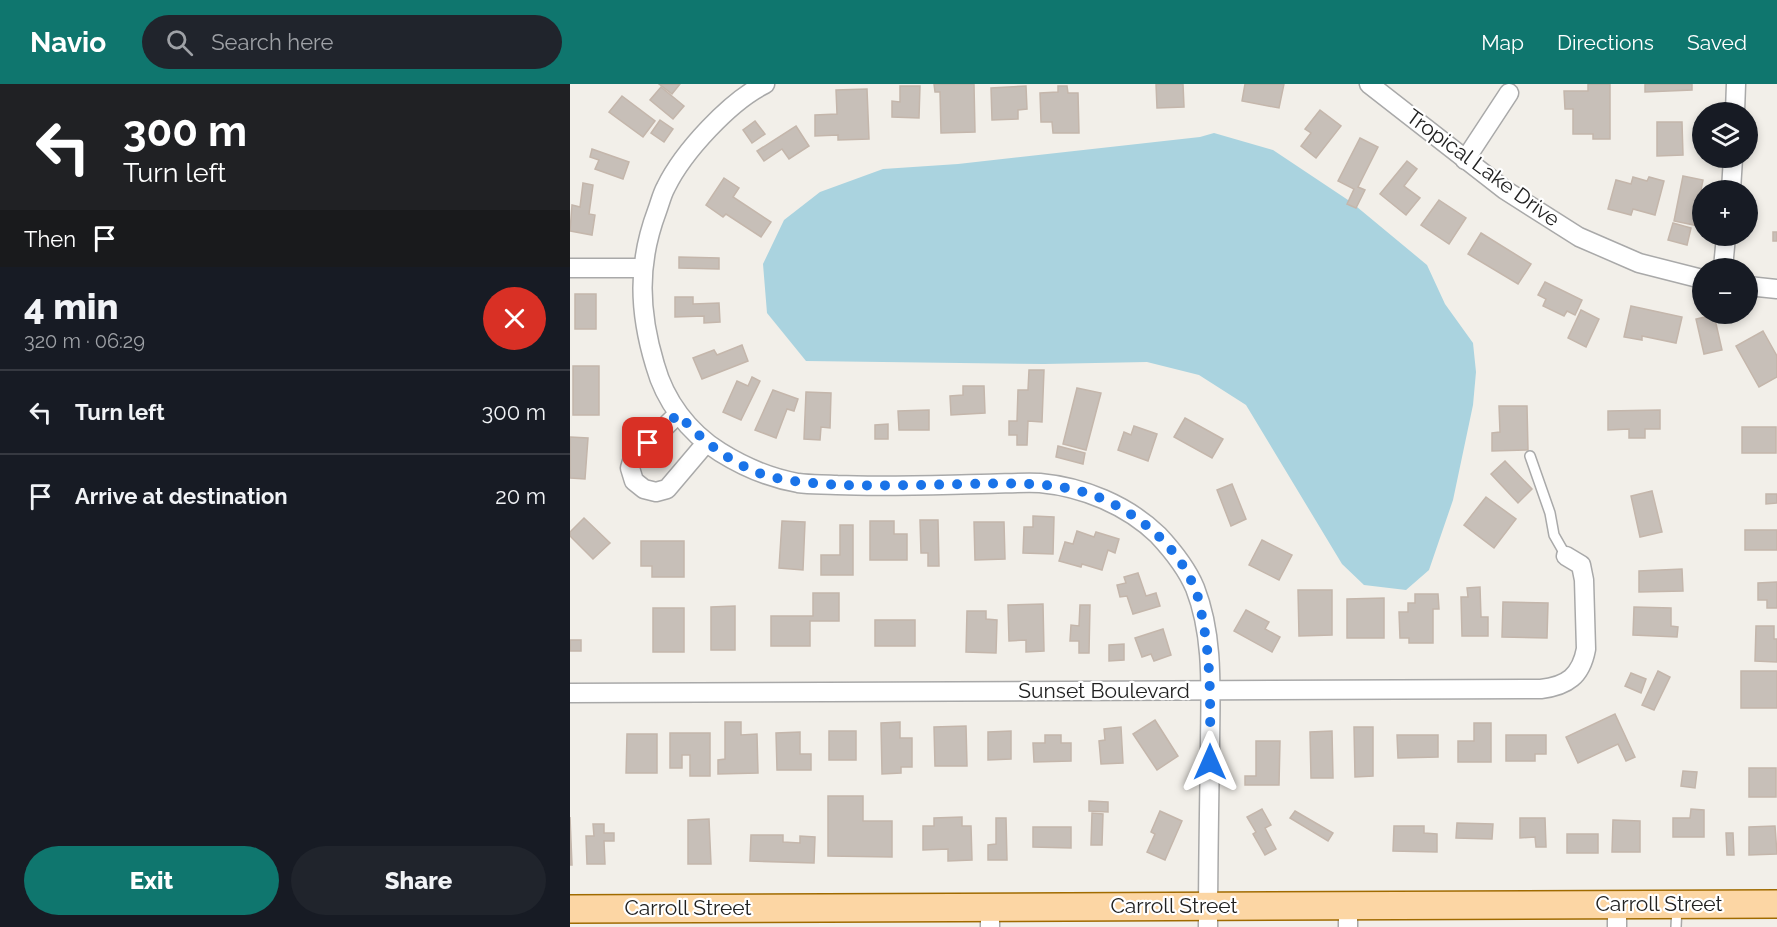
<!DOCTYPE html>
<html lang="en">
<head>
<meta charset="utf-8">
<style>
	body { margin:0; font-family:Raleway,sans-serif; background:#20242c; color:#f1f3f6; height:100vh; display:flex; flex-direction:column; font-size:22px; white-space:nowrap }
	* { box-sizing:border-box; margin:0 }
	p { font-size:20px; color:#9ea1a6 }
	.icon { flex:none; width:33px; height:33px; fill:none; stroke:currentColor; stroke-width:2; stroke-linecap:round; stroke-linejoin:round }
	.map { position:relative; flex:1; overflow:hidden }
	.details { display:flex; flex-direction:column; background:#171b24; width:570px }
	.details>* { flex:none }
	.top-card { background:#202124; color:#fff; overflow:hidden }
	.controls { position:absolute; left:1122px; top:18px; display:grid; gap:12px }
	.controls a { display:grid; place-items:center; width:66px; height:66px; border-radius:50%; background:#171b24; box-shadow:0 3px 9px #0003; font-size:30px }
	.pin { position:absolute; display:grid; place-items:center; width:51px; height:51px; color:#fff; margin:-26px; border-radius:12px; box-shadow:0 3px 9px #0006 }
	.me { position:absolute; width:66px; margin:-33px; rotate:0deg; stroke-linejoin:round; filter:drop-shadow(0 0 4px #0008) }
	.turn { display:flex; align-items:center; gap:21px; height:126px; padding:0 24px; font-size:27px }
	.turn .icon { width:78px; height:78px; stroke-width:2.5 }
	.turn b { display:block; font-size:42px; line-height:51px }
	.then { display:flex; align-items:center; height:57px; padding:0 24px; background:#0003; gap:12px; font-size:22px }
	.round { display:grid; place-items:center; flex:none; width:63px; height:63px; border-radius:32px; background:#20242c }
	.head { display:flex; align-items:center; justify-content:space-between; height:102px; padding:0 24px }
	h1 { font-size:36px; font-weight:800; line-height:45px }
	.cta { display:flex; gap:12px; margin-top:auto; padding:12px 24px }
	.cta a { flex:1; height:69px; border-radius:36px; background:#0f766e; color:#fff; font-size:24px; font-weight:800; line-height:69px; text-align:center }
	.cta a+a { background:#20242c; color:#f1f3f6 }
	ul { padding:0; list-style:none }
	li { display:flex; align-items:center; gap:18px; height:84px; padding:0 24px; border-top:2px solid #363941 }
	li div { flex:1 }
	li b { display:block; font-size:22px }
	li em { font-style:normal }
	header { display:flex; align-items:center; gap:36px; box-sizing:border-box; height:84px; padding:0 30px; background:#0f766e; color:#fff }
	header strong { font-size:28px }
	nav { display:flex; gap:33px; margin-inline-start:auto; font-size:21px }
	.search { width:420px; height:54px; background:#20242c; display:flex; align-items:center; gap:15px; box-sizing:border-box; padding:0 21px; border-radius:33px; color:#9ea1a6; font-size:22px }
	main { display:flex; flex:1; min-height:0 }
	.map>svg:first-child { display:block }
</style>
</head>
<body>
<header>
<strong>Navio</strong>
<div class="search"><svg class="icon" aria-label="search" viewBox="0 0 24 24"><circle cx="10" cy="10" r="6"/><path d="M15 15l6 6"/></svg>Search here</div>
<nav><a>Map</a><a>Directions</a><a>Saved</a></nav>
</header>
<main>
<section class="details">
<div class="top-card">
<div class="turn"><svg class="icon" aria-label="left" viewBox="0 0 24 24"><path d="M17 20v-9H6M10 6l-5 5 5 5"/></svg><div><b>300 m</b>Turn left</div></div>
<div class="then">Then<svg class="icon" aria-label="arrive" viewBox="0 0 24 24"><path d="M6 21V4h12l-3 4 3 4H6"/></svg></div>
</div>
<div class="head"><div><h1>4 min</h1><p>320 m · 06:29</p></div><a class="round" style="background:#d93025;color:#fff"><svg class="icon" aria-label="close" viewBox="0 0 24 24"><path d="M6 6l12 12M18 6L6 18"/></svg></a></div>
<ul>
<li><svg class="icon" aria-label="left" viewBox="0 0 24 24"><path d="M17 20v-9H6M10 6l-5 5 5 5"/></svg><div><b>Turn left</b></div><em>300 m</em></li>
<li><svg class="icon" aria-label="arrive" viewBox="0 0 24 24"><path d="M6 21V4h12l-3 4 3 4H6"/></svg><div><b>Arrive at destination</b></div><em>20 m</em></li>
</ul>
<div class="cta"><a>Exit</a><a>Share</a></div>
</section>
<div class="map">
<svg width="1207" height="843" viewBox="0 0 1207 843">
	<rect width="100%" height="100%" fill="#f2efe9"/>
	<path fill="#aad3df" d="M644,49L703,66L781,118L857,181L875,220L903,259L906,288L903,321L883,416L859,486L836,506L794,501L772,480L676,321L629,291L577,278L474,280L236,277L197,229L193,180L214,136L250,108L313,85L388,80L630,53Z"/>
	<g fill="#c7bfb8" stroke="#c4b6ab" stroke-width="1.5">
		<path d="M89,0H110L102,10Z"/>
		<path d="M364,0H404L405,48L371,49L370,8H365Z"/>
		<path d="M586,0H613L614,23L587,24Z"/>
		<path d="M675,0H714L709,24L672,17Z"/>
		<path d="M1018,0H1040V55H1023V50H1003V25H995L994,7H1018Z"/>
		<path d="M1075,0H1122V6L1075,8Z"/>
		<path d="M330,2H350L349,34L322,33V17L330,18Z"/>
		<path d="M456,2L457,25L448,26V35L422,36L421,4Z"/>
		<path d="M488,2H497L498,9H508L509,49H483L482,38H471L470,9L488,8Z"/>
		<path d="M91,3L114,22L103,35L80,16Z"/>
		<path d="M297,5L299,55L268,56V51L245,52V31L267,30L266,6Z"/>
		<path d="M52,12L85,37L73,53L39,28Z"/>
		<path d="M750,26L771,42L746,74L731,62L741,49L735,45Z"/>
		<path d="M90,36L103,45L94,58L81,49Z"/>
		<path d="M185,37L195,50L182,59L173,46Z"/>
		<path d="M1087,38H1112L1113,71L1087,72Z"/>
		<path d="M226,42L239,62L219,75L212,65L194,77L187,67Z"/>
		<path d="M790,54L808,63L788,103L795,106L786,124L777,120L784,105L768,97Z"/>
		<path d="M22,65L59,78L53,95L25,85L29,76L20,73Z"/>
		<path d="M837,77L847,85L834,102L850,114L836,131L810,110Z"/>
		<path d="M1113,92L1133,96L1124,141L1104,137Z"/>
		<path d="M1063,93L1077,97L1079,93L1094,97L1085,131L1063,125L1061,131L1038,125L1046,96L1061,100Z"/>
		<path d="M154,94L169,104L163,113L201,138L191,153L156,130L153,133L136,121Z"/>
		<path d="M13,99L23,101L19,130L25,131L22,151L0,147L2,121L10,123Z"/>
		<path d="M869,116L896,134L879,160L851,141Z"/>
		<path d="M1103,139L1121,144L1117,161L1098,156Z"/>
		<rect x="1203" y="148" width="4" height="9"/>
		<path d="M911,149L961,180L948,200L898,170Z"/>
		<path d="M109,173L149,174V185L109,184Z"/>
		<path d="M975,198L1012,216L1005,231L997,227L994,232L973,222L976,215L968,211Z"/>
		<rect x="5" y="210" width="21" height="35"/>
		<path d="M105,213H123V220L149,219L150,238L134,239V232L105,233Z"/>
		<path d="M1061,222L1112,233L1106,259L1072,252V256L1054,253Z"/>
		<path d="M1011,226L1029,235L1016,263L998,254Z"/>
		<path d="M1144,231L1152,266L1134,270L1126,235Z"/>
		<path d="M1193,247L1207,272V293L1189,303L1166,262Z"/>
		<path d="M172,261L178,277L132,295L123,274L144,266L147,271Z"/>
		<rect x="3" y="282" width="26" height="49"/>
		<path d="M459,286H474L472,338L458,337L457,361H447V351H439V337H447L448,306H458Z"/>
		<path d="M182,293L190,297L171,336L153,328L167,297L178,302Z"/>
		<path d="M393,302H414L415,329L381,331L380,312L393,311Z"/>
		<path d="M507,304L531,309L516,366L493,360Z"/>
		<path d="M203,306L228,315L224,327L217,325L206,354L185,346Z"/>
		<path d="M236,308L261,309L260,344L251,343L250,356L234,355Z"/>
		<path d="M929,322H957L958,366L922,367V349L930,348Z"/>
		<path d="M359,326V346H329L328,327Z"/>
		<path d="M1090,326V345H1075V354H1059V345L1038,346V327Z"/>
		<path d="M615,334L653,355L642,374L604,353Z"/>
		<path d="M318,340V355H305V341Z"/>
		<path d="M564,342L587,350L578,377L548,366L554,348L561,351Z"/>
		<rect x="1172" y="343" width="34" height="26"/>
		<path d="M0,353L18,354L15,395L0,394Z"/>
		<path d="M488,362L515,369L513,380L486,373Z"/>
		<path d="M935,377L962,405L948,419L921,390Z"/>
		<path d="M662,400L676,435L661,442L647,406Z"/>
		<path d="M1082,407L1092,448L1070,453L1061,412Z"/>
		<path d="M1196,410H1207V419L1196,420Z"/>
		<path d="M916,413L946,435L924,464L894,441Z"/>
		<path d="M463,432L484,433L483,470L453,469L454,443H463Z"/>
		<path d="M14,434L40,459L23,475L0,452V448Z"/>
		<path d="M350,436H368L369,482H358V469H351Z"/>
		<path d="M212,437L235,438L233,486L209,484Z"/>
		<path d="M300,437H324V450H337V476H300Z"/>
		<path d="M404,438H434L435,475L405,476Z"/>
		<path d="M270,441H283V491H251V471H270Z"/>
		<rect x="1175" y="446" width="32" height="20"/>
		<path d="M507,447L524,453L526,448L549,455L545,469L538,466L532,486L512,480L511,483L489,477L495,458L503,460Z"/>
		<path d="M692,456L722,471L709,496L679,481Z"/>
		<path d="M71,457H114V493H82V482H71Z"/>
		<path d="M1112,485L1113,507L1069,508V487Z"/>
		<path d="M568,489L576,512L586,509L590,522L563,530L557,512L550,513L547,501L556,499L554,493Z"/>
		<path d="M1207,498V524H1197V516H1188V499Z"/>
		<path d="M910,503L911,533H918V552H892L891,513H898L897,504Z"/>
		<path d="M728,506H762V551L729,552Z"/>
		<path d="M243,509H269V537H240V562H201V532H243Z"/>
		<path d="M845,510H868L869,525H863V559H839V554H830L829,528H838V519H845Z"/>
		<path d="M814,514V554H777V515Z"/>
		<path d="M933,518L978,519L977,554L932,553Z"/>
		<path d="M473,520L474,567L456,568V556L439,557L438,521Z"/>
		<path d="M510,521H520L519,569H509V557H500L501,541L509,542Z"/>
		<path d="M165,522V566H141V523Z"/>
		<path d="M1064,523L1101,524V542L1108,543L1107,553L1063,551Z"/>
		<rect x="83" y="524" width="31" height="44"/>
		<path d="M676,526L699,538L695,545L710,553L702,568L664,547Z"/>
		<path d="M397,527H416V535L427,536L426,569L396,568Z"/>
		<rect x="305" y="536" width="40" height="26"/>
		<path d="M1186,542H1204V555H1207V578L1185,577Z"/>
		<path d="M593,545L601,571L584,577L581,570L572,573L565,554Z"/>
		<rect x="0" y="556" width="11" height="11"/>
		<path d="M554,560V576L539,577V561Z"/>
		<path d="M1088,587L1100,593L1084,626L1072,621Z"/>
		<rect x="1171" y="587" width="36" height="37"/>
		<path d="M1061,589L1076,595L1071,609L1055,602Z"/>
		<path d="M1045,630L1065,673L1056,677L1048,660L1008,679L996,653Z"/>
		<path d="M585,636L608,672L587,686L563,650Z"/>
		<path d="M155,638H171V651L187,650L188,689L148,690V676L155,675Z"/>
		<path d="M330,638V654H342V683H331V689L312,690L311,639Z"/>
		<path d="M904,639H921V678H888V657H904Z"/>
		<path d="M396,642L397,682H365L364,643Z"/>
		<path d="M551,643L553,679L531,680L529,657L535,656L534,645Z"/>
		<path d="M784,643H803V692L785,693Z"/>
		<rect x="259" y="647" width="27" height="29"/>
		<path d="M441,647V675L418,676V648Z"/>
		<path d="M762,647L763,694H741L740,648Z"/>
		<path d="M230,648V670H241V686H207L206,649Z"/>
		<path d="M100,649H140V692H120V671H112V684H100Z"/>
		<path d="M57,650H87V689H56Z"/>
		<path d="M475,651H491V659H501V677L464,678L463,659H475Z"/>
		<path d="M827,651H868V673L828,674Z"/>
		<path d="M936,651H976V670H965V677H936Z"/>
		<path d="M686,657H710L709,701H675V692H686Z"/>
		<rect x="1179" y="684" width="27" height="29"/>
		<path d="M1113,687L1127,688L1125,704L1111,702Z"/>
		<path d="M258,712H293V737H322V773L258,772Z"/>
		<path d="M519,717L538,718V728L519,727Z"/>
		<path d="M692,725L701,741L695,744L706,765L695,771L683,750L686,748L677,733Z"/>
		<path d="M1121,725L1134,726V753H1103V734H1120Z"/>
		<path d="M590,727L612,737L595,776L577,768L585,750L581,748Z"/>
		<path d="M725,727L763,749L758,757L720,734Z"/>
		<path d="M522,729L533,730L532,761H521Z"/>
		<path d="M0,733L2,781H0Z"/>
		<path d="M392,733V742H401L402,776L378,777V765L353,766V742H364V734Z"/>
		<path d="M426,734H436L437,776H418V761L426,760Z"/>
		<path d="M950,734H975L976,763H966L965,753L950,754Z"/>
		<path d="M139,735L141,780H118V736Z"/>
		<path d="M1043,736L1070,737V768H1042Z"/>
		<path d="M887,739L923,740L922,755L886,754Z"/>
		<path d="M23,740H34V749H44V757H34L35,780H17L16,752H24Z"/>
		<path d="M824,742H854V749L867,750V768L823,767Z"/>
		<path d="M1205,742L1207,770L1179,771V743Z"/>
		<path d="M463,743H501V764L463,763Z"/>
		<path d="M1156,749H1163L1164,771H1157Z"/>
		<rect x="997" y="750" width="31" height="19"/>
		<path d="M181,751H213V758L230,759V752L245,753L244,779L180,777Z"/>
	</g>
	<g fill="none" stroke-linecap="round" stroke-linejoin="round">
		<g stroke="#a9a9a9" stroke-width="12">
			<g id="service">
				<path d="M960,372L980,429L984,451L996,472"/>
				<path d="M1106,843L1107,823"/>
			</g>
		</g>
		<g stroke="#a9a9a9" stroke-width="21">
			<g id="minor">
				<path d="M195,0C160,17 113,68 96,103C92,110 90,119 87,127C67,180 69,228 85,281C95,317 118,348 150,368C174,383 200,394 228,399C241,401 254,400 267,401C315,403 363,401 411,400C431,400 451,398 470,399C513,403 557,421 588,451C602,466 617,485 625,504C645,555 640,613 640,666C639,725 638,784 638,843"/>
				<path d="M799,0L935,106L1009,153L1069,179L1132,195"/>
				<path d="M1165,28L1166,0"/>
				<path d="M895,76L939,9"/>
				<path d="M1161,106L1163,74"/>
				<path d="M0,184H73"/>
				<path d="M1153,184L1156,152"/>
				<path d="M1178,202L1207,205"/>
				<path d="M108,330L63,374L60,384L64,397L74,405L86,408L97,405L136,359"/>
				<path d="M0,609L971,605C997,602 1011,592 1016,565L1014,496L1011,481L996,472"/>
				<path d="M778,821V843"/>
				<path d="M1047,821V843"/>
				<path d="M420,823V843"/>
			</g>
		</g>
		<g stroke="#a06b00" stroke-width="30">
			<path id="primary" d="M0,825L1207,820"/>
		</g>
		<use href="#service" stroke="#fff" stroke-width="9"/>
		<use href="#minor" stroke="#fff" stroke-width="18"/>
		<use href="#primary" stroke="#fcd6a4" stroke-width="27"/>
	</g>
	<g fill="none" stroke-linecap="round" stroke-linejoin="round">
		<path stroke="#1a73e8" stroke-width="10" stroke-dasharray="0 18" d="M78,359L108,330C132,356 156,376 189,389C214,398 242,399 269,401C311,402 354,401 396,400C467,399 518,395 577,442C597,458 615,480 624,503C629,513 631,527 633,538C642,585 640,631 640,678"/>
	</g>
	<g text-anchor="middle" stroke-width="4.5" stroke-linejoin="round" paint-order="stroke">
		<g font-size="21" fill="#222" stroke="#fff">
			<text transform="translate(913 84) rotate(36)" y="7">Tropical Lake Drive</text>
			<text x="534" y="614">Sunset Boulevard</text>
			<text x="1089" y="827">Carroll Street</text>
			<text x="604" y="829">Carroll Street</text>
			<text x="118" y="831">Carroll Street</text>
		</g>
	</g>
</svg>
<div class="controls">
<a><svg class="icon" aria-label="layers" viewBox="0 0 24 24"><path d="M12 4l9 5-9 5-9-5zM3 14l9 5 9-5"/></svg></a>
<a>+</a>
<a>−</a>
</div>
<div class="pin" style="left:78px;top:359px;background:#d93025"><svg class="icon" aria-label="arrive" viewBox="0 0 24 24"><path d="M6 21V4h12l-3 4 3 4H6"/></svg></div>
<svg class="me" style="left:640px;top:678px" viewBox="-20 -20 40 40"><path d="M0-17L14 15 0 8-14 15z" fill="#1a73e8" stroke="#fff" stroke-width="4"/></svg>
</div>
</main>
</body>
</html>
